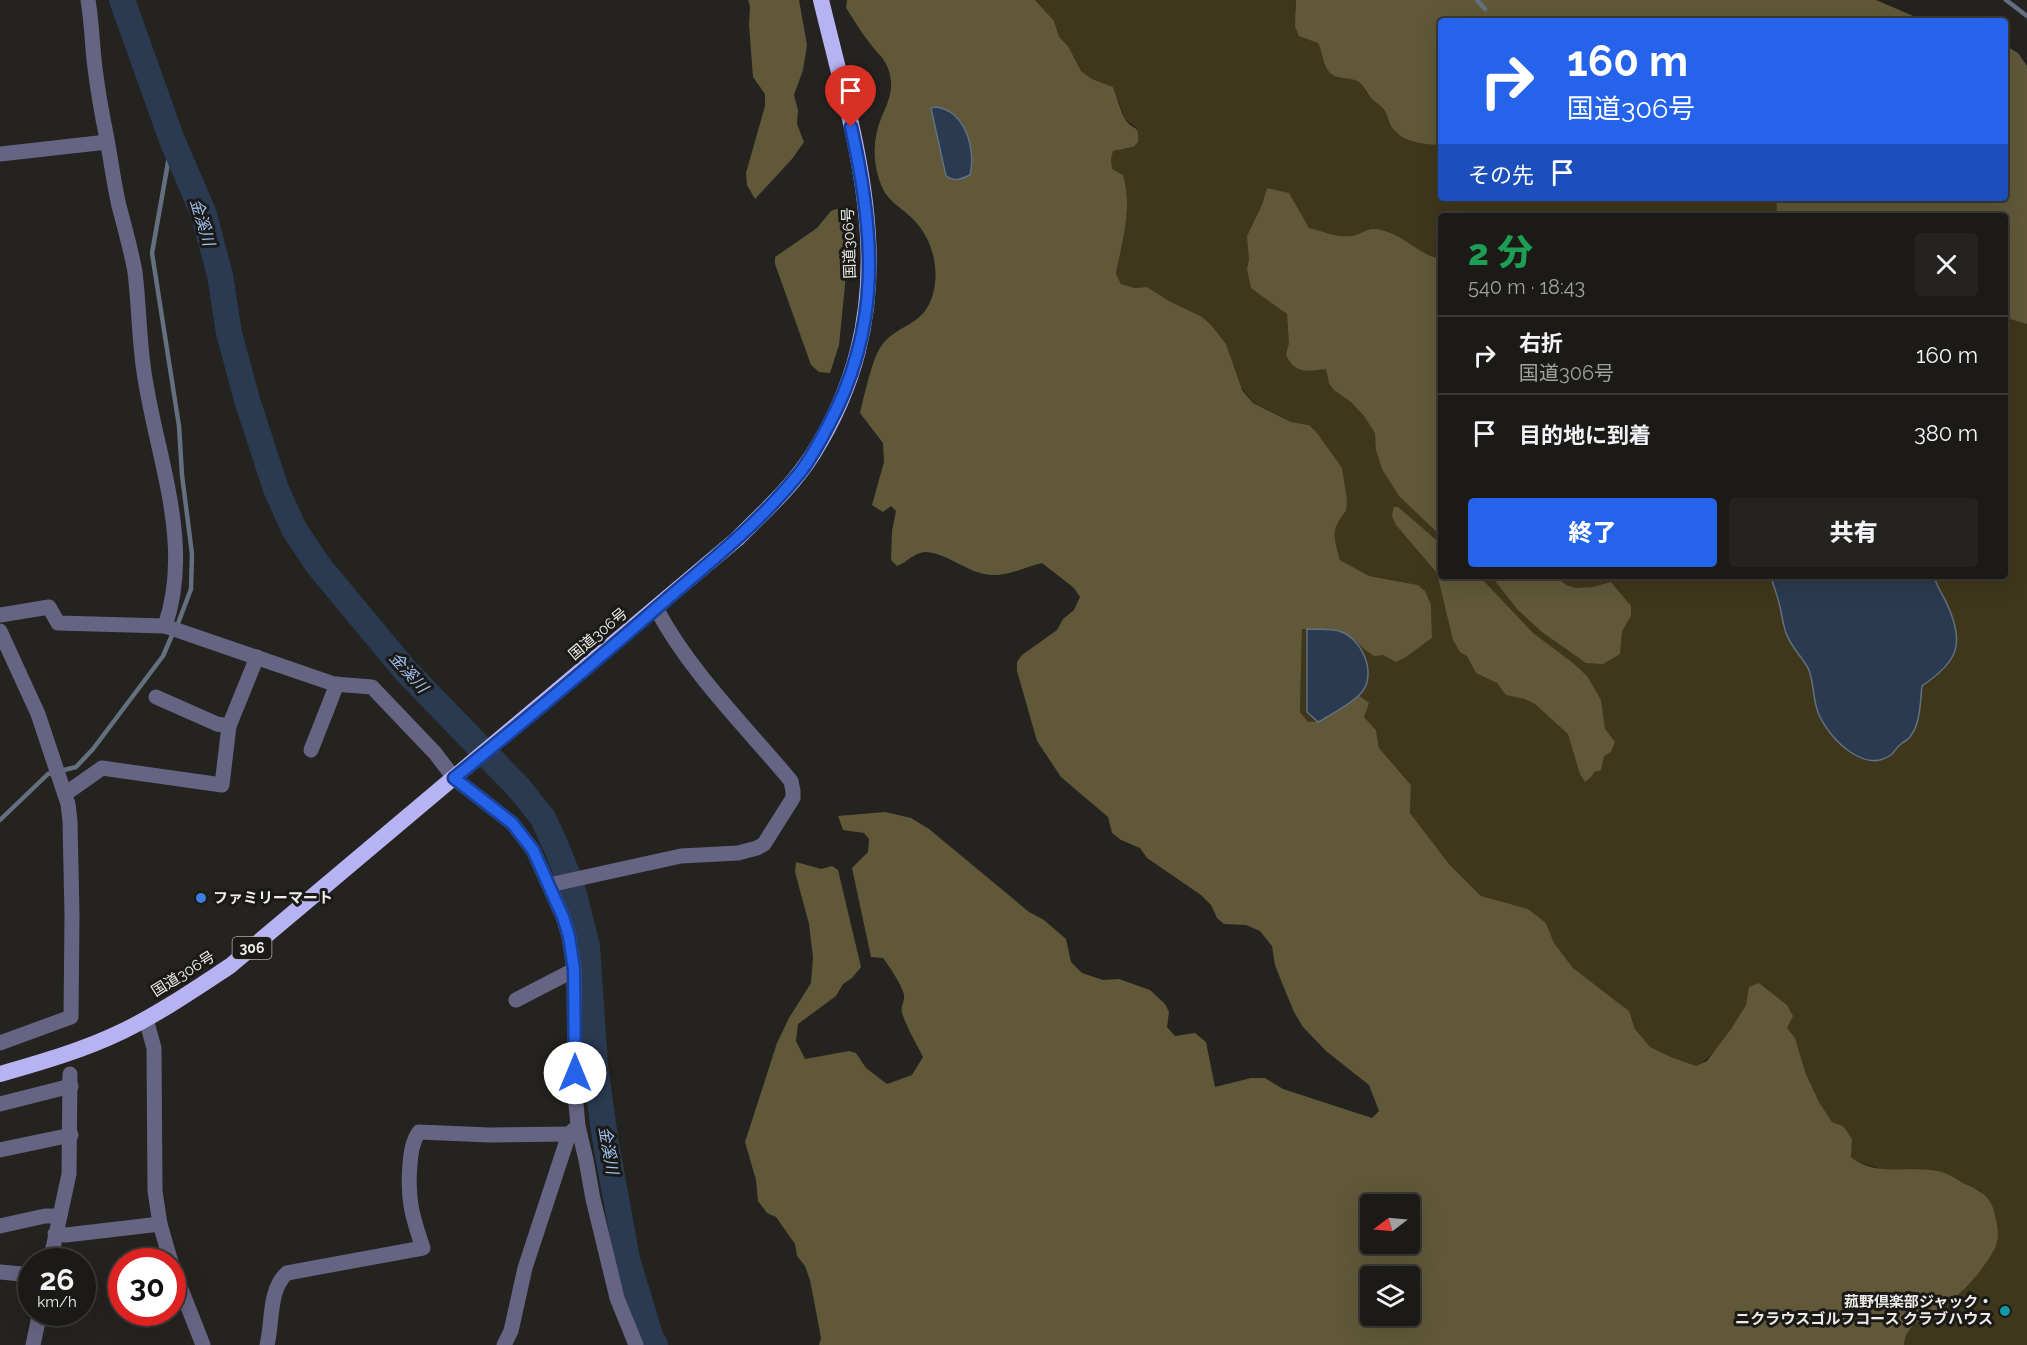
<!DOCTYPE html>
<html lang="ja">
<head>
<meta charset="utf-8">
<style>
	body { margin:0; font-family:Raleway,"Noto Sans JP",sans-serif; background:#242320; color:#f1f3f6; height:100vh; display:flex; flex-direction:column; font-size:22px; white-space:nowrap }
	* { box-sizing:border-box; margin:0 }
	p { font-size:20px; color:#a0a1a1 }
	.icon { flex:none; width:33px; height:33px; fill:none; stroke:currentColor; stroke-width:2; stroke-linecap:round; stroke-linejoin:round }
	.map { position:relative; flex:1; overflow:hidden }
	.side { position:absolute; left:1438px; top:213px; width:570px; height:366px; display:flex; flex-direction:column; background:#1b1a17; border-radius:6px; box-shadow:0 6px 24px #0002,0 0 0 2px #393836 }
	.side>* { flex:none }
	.guide { position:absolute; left:1438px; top:18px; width:570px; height:183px; border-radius:6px; box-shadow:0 6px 24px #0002,0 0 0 2px #393836; background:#2563eb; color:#fff; overflow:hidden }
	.needle { width:39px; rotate:254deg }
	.fabs { position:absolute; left:1360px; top:1194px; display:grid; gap:12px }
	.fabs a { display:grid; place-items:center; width:60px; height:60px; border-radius:6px; background:#1b1a17; box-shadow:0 6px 24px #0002,0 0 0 2px #393836; font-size:30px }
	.speed { position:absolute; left:18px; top:1248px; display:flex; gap:12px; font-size:30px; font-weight:700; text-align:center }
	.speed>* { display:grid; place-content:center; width:78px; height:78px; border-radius:50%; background:#1b1a17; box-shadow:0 6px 24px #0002,0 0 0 2px #393836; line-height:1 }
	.speed small { font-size:15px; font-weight:400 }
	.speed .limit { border:9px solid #d22; background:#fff; color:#111 }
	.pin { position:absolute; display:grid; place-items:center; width:51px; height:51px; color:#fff; margin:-62px -26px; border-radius:50% 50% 50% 0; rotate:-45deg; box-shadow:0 0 6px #0007 }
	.pin .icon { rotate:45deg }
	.me { position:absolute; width:66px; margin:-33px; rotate:0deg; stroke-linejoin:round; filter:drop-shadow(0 0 4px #0008) }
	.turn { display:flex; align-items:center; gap:21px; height:126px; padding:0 30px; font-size:27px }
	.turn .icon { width:78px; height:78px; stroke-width:2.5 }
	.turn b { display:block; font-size:42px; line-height:51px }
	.then { display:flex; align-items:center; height:57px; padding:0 30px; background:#0003; gap:12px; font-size:22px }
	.round { display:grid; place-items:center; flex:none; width:63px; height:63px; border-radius:6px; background:#242320 }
	.overview { display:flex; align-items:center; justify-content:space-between; height:102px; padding:0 30px }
	h1 { font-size:36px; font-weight:800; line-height:45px; color:#1e9e55 }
	.cta { display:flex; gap:12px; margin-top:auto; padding:12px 30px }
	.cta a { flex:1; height:69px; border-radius:6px; background:#2563eb; color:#fff; font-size:24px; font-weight:800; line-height:69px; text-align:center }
	.cta a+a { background:#242320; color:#f1f3f6 }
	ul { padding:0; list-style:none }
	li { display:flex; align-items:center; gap:18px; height:78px; padding:0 30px; border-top:2px solid #393836 }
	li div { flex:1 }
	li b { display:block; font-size:22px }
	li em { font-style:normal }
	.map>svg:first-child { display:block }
</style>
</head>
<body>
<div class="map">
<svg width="2027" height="1345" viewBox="0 0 2027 1345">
	<rect width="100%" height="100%" fill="#24231f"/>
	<path fill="#3f371b" d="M1035,0H1296L1295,9L1318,42L1322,50L1325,65L1339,78L1352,79L1361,84L1370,98L1385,110L1389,123L1412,142L1441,145L1442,198H1776L1777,216H1442V576H2006V318L2027,324V1345H1904C1906,1322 1935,1311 1953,1299L1981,1191L1962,1183L1946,1173L1927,1170H1885L1856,1161L1851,1157L1843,1126L1832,1122L1819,1102L1806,1074L1799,1050L1787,1028V1005L1759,983C1745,1006 1719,1056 1696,1066L1671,1057L1649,1047L1635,1029L1629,1011L1573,968L1554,943L1546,923L1498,902L1481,896L1449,864L1410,813L1411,785L1379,748L1376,730L1364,717L1308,722L1300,712L1302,629L1339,631L1355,640L1364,649L1383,655L1406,657L1432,638L1431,605L1418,585L1369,576L1340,560C1334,537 1330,530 1346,511L1309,425L1291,422L1254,403L1169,301L1147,287L1135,288L1121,284L1116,275C1122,241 1133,209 1123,175L1111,169V160L1113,151L1133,147L1137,128L1125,119L1113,87L1092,79L1081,71L1068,46L1059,37L1054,21Z"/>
	<g fill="#605839" fill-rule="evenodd">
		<path d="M748,0H799L807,45L803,70L794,95L798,110L797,124L804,142L792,159L755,199L747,185L746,173L765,106V94L753,77L749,25L750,6Z"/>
		<path d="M847,0H1035L1054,21L1059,37L1068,46L1081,71L1092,79L1113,87C1117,97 1120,110 1125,119C1132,131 1140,123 1138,142L1133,147L1113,151L1111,160L1112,169L1123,175C1133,209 1122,241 1116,274L1121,284L1135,288L1147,287L1169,301L1202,317L1211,325L1226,344L1242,390L1253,403L1291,422L1309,425L1317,433L1342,468L1347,500L1346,511C1330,530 1334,537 1340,560L1369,576L1418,585L1425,591L1431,605L1432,638L1406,657L1396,662L1383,655L1374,656L1364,649L1355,640L1339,631L1302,629L1300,712L1308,722L1320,721L1358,695L1369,703L1364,717L1376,730L1379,748L1411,785L1410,813L1449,864L1481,896L1528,909L1546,923L1554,943L1573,968L1629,1011L1635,1029L1650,1047L1671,1057L1696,1066L1707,1061L1731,1029L1746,1005L1749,987L1759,983L1787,1005L1793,1016L1787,1028L1795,1038L1806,1074L1819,1102L1832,1122L1843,1126L1852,1139L1851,1157C1877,1179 1916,1163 1945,1173C1952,1175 1958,1181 1965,1184C1981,1191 1991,1196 1995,1215C1998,1227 2000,1239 1994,1250C1984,1268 1968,1287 1952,1300C1936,1313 1906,1320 1904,1345H819L821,1338L810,1280L805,1266L797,1256L795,1244L776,1217L767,1213L758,1201L756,1180L745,1142L777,1043L789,1018L811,983L813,957L809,924L795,872L796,862L821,869L832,866L838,870L861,967L852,978L843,984L836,996L798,1024L796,1041L805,1059L849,1051L856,1053L866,1068L887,1084L912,1075L923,1057C916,1043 907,1028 902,1013C900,1007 905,1001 904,995C903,987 888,964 883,958L871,957L852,868L868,852L869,839L864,833L843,830L838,816L885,812L911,818L929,829L1029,912L1044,920L1066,939L1071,962L1082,973L1103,980L1119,979L1150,990L1165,1004L1169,1012L1167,1027L1175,1036L1195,1033L1206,1042L1215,1087L1251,1078H1265L1283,1089L1372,1118L1379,1111L1369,1085L1326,1051L1303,1027L1294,1012L1282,983L1275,965L1272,946L1260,931L1246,925L1224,924L1217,918L1211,905L1201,895L1147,858L1140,848L1121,840L1112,833L1108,817L1061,777L1037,741L1017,671V662L1022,655L1057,630L1063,619L1074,610L1080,597L1074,588L1042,563C1026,567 1008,576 992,575C968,574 948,553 926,552C914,552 908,562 897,566L891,560L892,531L896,511L891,506L883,512L872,505L884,462L883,443L860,413C864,397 872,360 880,348C894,324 924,328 933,294C940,268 932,238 913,219C899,205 887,202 880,182C872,160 873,137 882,116C887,105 892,93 891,81C889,63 882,58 872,46C862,34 854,20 846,8ZM1371,1204H1410V1244H1371ZM1371,1276H1410V1316H1371Z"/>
		<path d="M1296,0H1876L1925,21H1442V145H1439C1420,144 1400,142 1390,124C1388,120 1387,115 1385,111C1382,106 1375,103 1371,98C1367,94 1365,87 1360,83C1351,76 1339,81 1330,73C1322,64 1323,52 1318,43L1299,36L1295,26Z"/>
		<path d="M2006,46L2018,53L2027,66V324L2006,318V216H1777L1776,198H2006Z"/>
		<path d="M1267,188L1289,193L1309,228C1322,231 1337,238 1351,236C1358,236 1366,229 1373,229C1400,230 1417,255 1441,259V536L1399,496L1382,469L1376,450L1375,433L1364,416L1351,402L1334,390L1329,383L1326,369C1307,371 1296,375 1286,355L1289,343L1287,314L1251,288L1247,269L1249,260L1247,236L1262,205Z"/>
		<path d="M846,206L845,285L839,345L830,373L819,372L811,365L775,264V257L817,228L831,211Z"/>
		<path d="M1394,507H1398L1441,544L1442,576H1479L1533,633L1573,663L1587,676L1601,700L1605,729L1615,742L1611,752L1604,756L1601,770L1594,772L1592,776L1585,782L1580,774L1568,734L1535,704L1525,699L1506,695L1497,683L1476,673L1467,656L1460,652L1453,640L1437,573L1396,525L1392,516Z"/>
		<path d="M1491,576H1555L1566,585L1576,588L1593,587L1611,582L1631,606V616L1622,631L1620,654L1603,664L1586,663L1542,632L1518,610Z"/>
	</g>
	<g fill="#293a51" stroke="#646f7f" stroke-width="1.5">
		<path d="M936,107C966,111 976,150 970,175C962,179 954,182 946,176L931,108Z"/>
		<path d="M1771,576H1933L1935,579C1938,589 1943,595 1947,604C1966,645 1957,662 1922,686C1920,702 1921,726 1908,739C1906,741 1903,742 1901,744C1897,747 1895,751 1892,754C1866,775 1831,740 1820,717C1812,702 1815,683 1808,668C1802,657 1791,647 1786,633C1783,625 1782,615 1780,607C1778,596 1773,586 1771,576Z"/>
		<path d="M1307,629C1317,630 1330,628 1339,631C1362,638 1377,673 1362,692C1352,704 1333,713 1320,721L1318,722L1307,712Z"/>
	</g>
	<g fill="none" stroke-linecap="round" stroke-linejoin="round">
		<g stroke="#646f7f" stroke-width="4.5">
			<path d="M1477,0L1485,9"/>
			<path d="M2006,0L2027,16"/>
			<path d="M172,140L152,253L179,426L182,475L192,554L191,589L177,626"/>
			<path d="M0,820L48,774L76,767L93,749L163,656L173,633"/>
		</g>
		<path stroke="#293a51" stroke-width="26" d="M122,0L172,140L203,212L220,275L229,333L247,400L276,489L294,529L318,565L405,670L519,788L543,818L558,851L572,887L587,946L595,1065L605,1138L627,1259L651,1339L655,1345"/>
		<g stroke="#666483" stroke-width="15">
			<path d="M88,0C92,23 92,45 95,68C98,92 102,115 107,139C111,161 114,184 119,206C125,228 131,250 135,272C139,305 139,339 144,372C156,456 194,542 165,626"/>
			<path d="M0,154L107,142"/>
			<path d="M0,615L49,607L58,623L165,626L334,684L372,687L435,753L454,778L512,823L533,850L563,917L569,936L574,970L575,1093L578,1126L586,1160L593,1199L617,1298L636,1345"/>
			<path d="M0,631L38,714L68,804L70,821L72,915L71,1017L0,1043"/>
			<path d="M156,697L217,724L229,726"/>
			<path d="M311,750L337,684"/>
			<path d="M65,794L102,768L222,785L229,726L257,657"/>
			<path d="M549,885L681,856L738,853L757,848L764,844L793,798V791L791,781C746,727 689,671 656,608"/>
			<path d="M516,1000L574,970"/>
			<path d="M0,1104L71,1086"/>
			<path d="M0,1150L71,1135"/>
			<path d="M0,1226L45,1216H60"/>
			<path d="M55,1234L66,1235L160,1224"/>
			<path d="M50,1262L69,1174L70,1074"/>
			<path d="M0,1272L32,1275"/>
			<path d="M33,1345L40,1312"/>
			<path d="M267,1345C273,1322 268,1290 287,1273L423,1248C412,1216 407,1199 410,1164C411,1153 412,1142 419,1132L489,1135L569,1134"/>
			<path d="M504,1345L511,1331L525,1268L569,1134L576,1128"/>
		</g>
		<g stroke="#666483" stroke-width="15">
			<path d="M146,1019L154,1048L155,1191L160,1224L171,1262"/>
			<path d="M172,1266L203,1345"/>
		</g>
		<path stroke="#b7b3f2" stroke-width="16" d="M0,1074C42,1062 84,1050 123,1031C160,1013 195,989 230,966L737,539C764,512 793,486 813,454C909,301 860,161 821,0"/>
	</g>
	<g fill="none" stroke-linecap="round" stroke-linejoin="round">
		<g stroke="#184099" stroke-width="15">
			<path id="route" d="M575,1073L574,970L569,936L563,917L533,850L512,823L454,778C526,720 597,660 666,600C711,561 759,523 797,476C810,461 819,443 828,426C882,326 875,234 851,127"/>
		</g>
		<use href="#route" stroke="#2563eb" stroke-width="10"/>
	</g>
	<circle fill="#3f7fe0" stroke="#1b1a16" stroke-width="2" cx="201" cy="898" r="6"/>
	<circle fill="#0f9aa8" stroke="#1b1a16" stroke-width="2" cx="2005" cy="1311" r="6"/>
	<g text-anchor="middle" stroke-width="6" stroke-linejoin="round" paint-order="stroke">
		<rect fill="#1b1a16" stroke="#aeadaa" stroke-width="1.5" x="232.5" y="937" width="39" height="22" rx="4.5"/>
		<g font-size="14" font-weight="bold" fill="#edece9">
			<text x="252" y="953">306</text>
		</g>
		<g font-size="15" fill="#edece9" stroke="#1b1a16">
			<text transform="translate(849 243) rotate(-92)" y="5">国道306号</text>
			<text transform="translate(598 634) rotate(-40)" y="5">国道306号</text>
			<text transform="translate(183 974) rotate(-32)" y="5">国道306号</text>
		</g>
		<g font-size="15" font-weight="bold" fill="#edece9" stroke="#1b1a16" text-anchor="start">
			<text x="213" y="903">ファミリーマート</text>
			<text x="1993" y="1307" text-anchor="end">菰野倶楽部ジャック・<tspan x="1993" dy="17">ニクラウスゴルフコース クラブハウス</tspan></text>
		</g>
		<g font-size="16" font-style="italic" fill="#a0c1f1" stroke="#1b1a16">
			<text transform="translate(203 222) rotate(73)" y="6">金溪川</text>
			<text transform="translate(409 672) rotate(48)" y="6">金溪川</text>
			<text transform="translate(609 1150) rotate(80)" y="6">金溪川</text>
		</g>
	</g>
</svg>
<div class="fabs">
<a><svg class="needle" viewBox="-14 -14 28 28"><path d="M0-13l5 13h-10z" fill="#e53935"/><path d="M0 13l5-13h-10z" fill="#a0a1a1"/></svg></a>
<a><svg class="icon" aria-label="layers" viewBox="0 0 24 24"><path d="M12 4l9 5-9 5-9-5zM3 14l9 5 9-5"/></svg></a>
</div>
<div class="speed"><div>26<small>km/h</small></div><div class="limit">30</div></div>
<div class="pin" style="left:851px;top:127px;background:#d93025"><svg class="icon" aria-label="arrive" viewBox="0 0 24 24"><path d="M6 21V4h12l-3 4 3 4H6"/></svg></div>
<svg class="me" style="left:575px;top:1073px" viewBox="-20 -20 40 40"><circle r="19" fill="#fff"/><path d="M0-13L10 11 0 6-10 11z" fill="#2563eb"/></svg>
<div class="guide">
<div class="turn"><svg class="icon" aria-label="right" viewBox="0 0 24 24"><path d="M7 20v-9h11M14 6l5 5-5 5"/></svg><div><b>160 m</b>国道306号</div></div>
<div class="then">その先<svg class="icon" aria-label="arrive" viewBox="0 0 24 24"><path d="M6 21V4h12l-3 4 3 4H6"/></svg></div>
</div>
<section class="side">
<div class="overview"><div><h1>2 分</h1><p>540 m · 18:43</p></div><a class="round"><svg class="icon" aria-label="close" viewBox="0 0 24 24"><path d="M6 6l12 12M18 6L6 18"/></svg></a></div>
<ul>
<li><svg class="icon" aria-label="right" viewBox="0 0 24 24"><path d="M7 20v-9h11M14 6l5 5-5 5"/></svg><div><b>右折</b><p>国道306号</p></div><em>160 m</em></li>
<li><svg class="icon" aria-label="arrive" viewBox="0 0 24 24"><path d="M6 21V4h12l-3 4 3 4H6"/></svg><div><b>目的地に到着</b></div><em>380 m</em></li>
</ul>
<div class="cta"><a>終了</a><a>共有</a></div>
</section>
</div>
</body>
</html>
